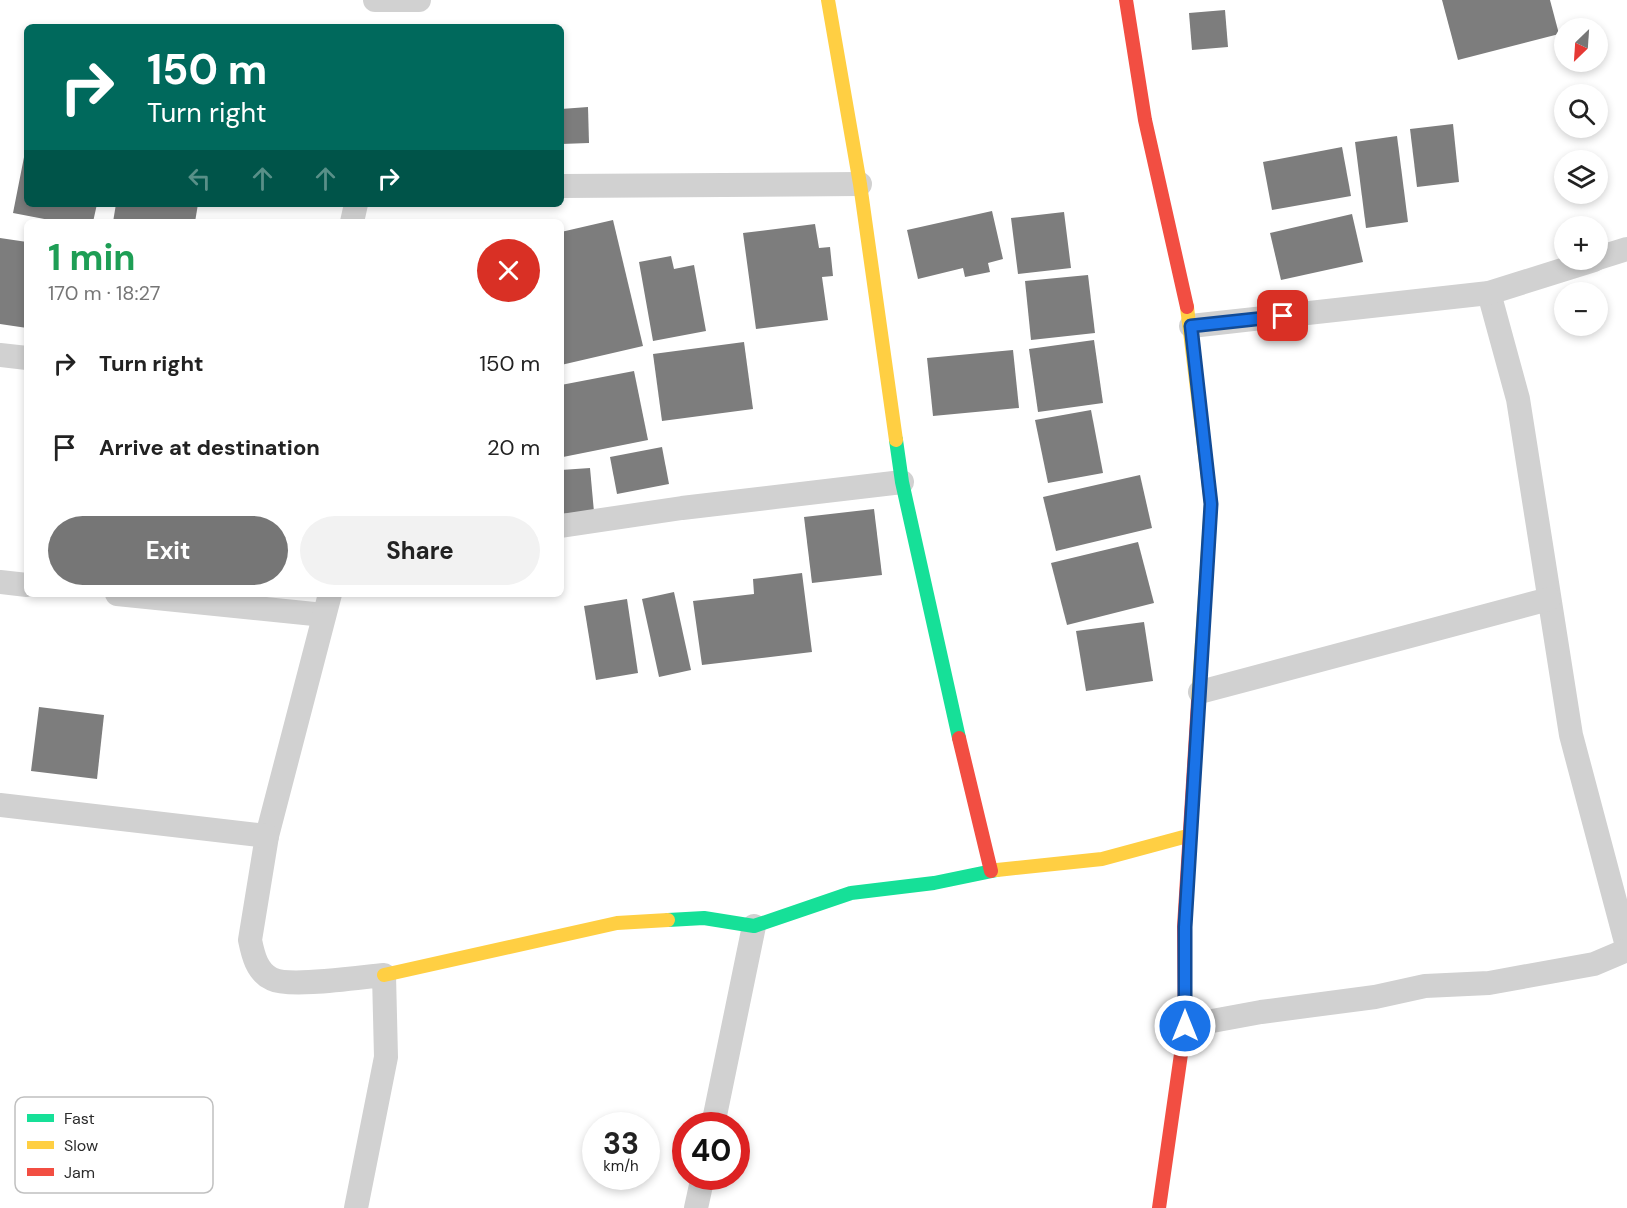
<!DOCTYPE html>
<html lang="en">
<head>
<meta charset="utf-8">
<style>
	body { margin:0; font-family:"DM Sans",sans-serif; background:#f2f2f2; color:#222; height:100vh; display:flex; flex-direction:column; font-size:22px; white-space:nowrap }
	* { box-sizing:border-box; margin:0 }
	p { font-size:20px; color:#767676 }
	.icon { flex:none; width:33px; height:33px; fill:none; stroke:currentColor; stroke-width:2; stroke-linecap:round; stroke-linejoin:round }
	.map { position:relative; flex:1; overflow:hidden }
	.drawer { position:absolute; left:24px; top:219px; width:540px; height:378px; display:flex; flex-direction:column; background:#fff; border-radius:9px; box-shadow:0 3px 9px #0003 }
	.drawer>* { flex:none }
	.top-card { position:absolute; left:24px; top:24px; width:540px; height:183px; border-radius:9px; box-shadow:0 3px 9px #0003; background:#00695c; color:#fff; overflow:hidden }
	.needle { width:39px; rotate:205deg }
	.buttons { position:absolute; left:1554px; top:18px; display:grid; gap:12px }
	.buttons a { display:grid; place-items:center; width:54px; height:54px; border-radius:50%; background:#fff; box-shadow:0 3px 9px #0003; font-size:30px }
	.speed { position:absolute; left:582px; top:1112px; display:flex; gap:12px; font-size:30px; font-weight:700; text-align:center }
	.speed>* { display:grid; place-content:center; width:78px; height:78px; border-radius:50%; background:#fff; box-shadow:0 3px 9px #0003; line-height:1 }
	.speed small { font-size:15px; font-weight:400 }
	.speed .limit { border:9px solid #d22; background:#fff; color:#111 }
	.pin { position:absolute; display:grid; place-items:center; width:51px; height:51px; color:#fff; margin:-26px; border-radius:12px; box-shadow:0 3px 9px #0006 }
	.me { position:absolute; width:66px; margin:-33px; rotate:0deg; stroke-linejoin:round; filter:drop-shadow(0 0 4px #0008) }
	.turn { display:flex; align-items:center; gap:21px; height:126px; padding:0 24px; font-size:27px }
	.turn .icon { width:78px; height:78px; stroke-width:2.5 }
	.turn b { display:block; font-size:42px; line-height:51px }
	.lanes { display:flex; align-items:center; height:57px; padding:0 24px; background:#0003; justify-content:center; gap:30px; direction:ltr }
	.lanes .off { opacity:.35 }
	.round { display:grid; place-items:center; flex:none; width:63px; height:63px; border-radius:32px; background:#f2f2f2 }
	.headline { display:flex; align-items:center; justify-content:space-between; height:102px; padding:0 24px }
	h1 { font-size:36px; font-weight:700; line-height:45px; color:#1e9e55 }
	.cta { display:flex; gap:12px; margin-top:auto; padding:12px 24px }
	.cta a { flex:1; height:69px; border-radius:36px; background:#767676; color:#fff; font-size:24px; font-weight:700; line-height:69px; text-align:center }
	.cta a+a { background:#f2f2f2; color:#222 }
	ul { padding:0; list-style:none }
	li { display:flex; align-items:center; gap:18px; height:84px; padding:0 24px }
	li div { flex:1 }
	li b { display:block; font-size:22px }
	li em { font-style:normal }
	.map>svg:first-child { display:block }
</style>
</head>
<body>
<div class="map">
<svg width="1627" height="1208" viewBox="0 0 1627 1208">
	<rect width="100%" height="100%" fill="#fff"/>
	<g fill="#7d7d7d">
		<path d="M1442,0H1550L1559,34L1458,60Z"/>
		<path d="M1225,10L1228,47L1192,50L1189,13Z"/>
		<path d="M588,107L589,143L561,144V109Z"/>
		<path d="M1453,124L1459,182L1417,187L1410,129Z"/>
		<path d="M1397,136L1408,222L1366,228L1355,142Z"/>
		<path d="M26,147L27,204H97L93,222H60L13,213Z"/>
		<path d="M1342,147L1351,196L1272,210L1263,162Z"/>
		<path d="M116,204H198L195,222H113Z"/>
		<path d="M992,211L1003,259L988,263L990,272L965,277L963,268L918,279L907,230Z"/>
		<path d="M1064,212L1071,268L1018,274L1011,218Z"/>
		<path d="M1352,214L1363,262L1281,280L1270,233Z"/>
		<path d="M613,220L643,346L561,365V232Z"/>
		<path d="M815,224L819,248L830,247L833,276L822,277L828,320L756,329L743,233Z"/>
		<path d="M0,238L27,242V328L0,324Z"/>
		<path d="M671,256L674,269L694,265L706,331L653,341L639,262Z"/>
		<path d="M1088,275L1095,333L1031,340L1025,281Z"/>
		<path d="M1094,340L1103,403L1038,412L1029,349Z"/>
		<path d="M744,342L753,409L662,421L653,354Z"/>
		<path d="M1013,350L1019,408L933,416L927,358Z"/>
		<path d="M634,371L648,440L563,457L561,385Z"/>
		<path d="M1091,410L1103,473L1048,483L1035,420Z"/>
		<path d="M662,447L669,484L617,494L610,457Z"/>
		<path d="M590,468L594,512L561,514V470Z"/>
		<path d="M1140,475L1152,528L1056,551L1043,497Z"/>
		<path d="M874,509L882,575L812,583L804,517Z"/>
		<path d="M1138,542L1154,603L1067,625L1051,563Z"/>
		<path d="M802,573L812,652L702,665L693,601L754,594L753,579Z"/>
		<path d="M674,592L691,670L659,677L642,599Z"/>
		<path d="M627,599L638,673L596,680L584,606Z"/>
		<path d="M1144,622L1153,681L1086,691L1076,631Z"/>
		<path d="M39,707L104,715L97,779L31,771Z"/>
	</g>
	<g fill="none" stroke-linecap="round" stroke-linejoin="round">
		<g stroke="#d1d1d1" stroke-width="24">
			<path d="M375,0H419"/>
			<path d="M561,186L860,184"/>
			<path d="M352,222L356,204"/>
			<path d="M1598,258L1627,249"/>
			<path d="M1489,293L1518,399L1571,735L1627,946"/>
			<path d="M1191,326L1489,293L1594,260"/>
			<path d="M0,355L27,358"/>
			<path d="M561,526L682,508L902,482"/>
			<path d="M0,582L27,585"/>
			<path d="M117,594L324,615"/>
			<path d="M330,594L267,836L250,940C253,955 257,972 272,979C290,988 361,977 384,975L386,1057L356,1208"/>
			<path d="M1200,692L1549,599"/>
			<path d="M0,805L267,836"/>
			<path d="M1185,1026L1261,1012L1375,997L1425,986L1489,983L1594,964L1627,950"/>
			<path d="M713,1125L754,926"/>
			<path d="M696,1208L703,1176"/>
		</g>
		<g stroke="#16e098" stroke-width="14">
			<path d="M896,440L902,482L959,738"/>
			<path d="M668,920L704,918L754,926L851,893L934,883L997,870"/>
		</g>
		<g stroke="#ffcf43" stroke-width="14">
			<path d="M828,0L860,184L896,440"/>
			<path d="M1187,307L1211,504L1198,702"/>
			<path d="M997,870L1102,859L1191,835"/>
			<path d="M384,975L617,923L668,920"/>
		</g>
		<g stroke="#f24e42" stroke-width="14">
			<path d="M1126,0L1145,120L1187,307"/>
			<path d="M959,738L991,871"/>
			<path d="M1159,1208L1185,1026L1184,927L1198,702"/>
		</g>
	</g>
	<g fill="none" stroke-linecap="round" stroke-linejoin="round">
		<g stroke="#114b97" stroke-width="15">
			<path id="route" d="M1185,1026V927L1211,504L1191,326L1283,316"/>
		</g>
		<use href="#route" stroke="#1a73e8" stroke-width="10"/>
	</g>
	<rect x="15" y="1097" width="198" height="96" rx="9" fill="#fff" stroke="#c0c0c0" stroke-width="1.5"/>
	<rect x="27" y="1114" width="27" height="8" fill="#16e098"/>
	<rect x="27" y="1141" width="27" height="8" fill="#ffcf43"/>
	<rect x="27" y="1168" width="27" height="8" fill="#f24e42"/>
	<g font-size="16" fill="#2c2c2c">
		<text x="64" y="1124">Fast</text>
		<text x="64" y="1151">Slow</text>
		<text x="64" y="1178">Jam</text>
	</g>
</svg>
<div class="buttons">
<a><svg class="needle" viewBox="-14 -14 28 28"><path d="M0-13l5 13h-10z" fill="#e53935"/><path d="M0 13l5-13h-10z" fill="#767676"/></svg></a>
<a><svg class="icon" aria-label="search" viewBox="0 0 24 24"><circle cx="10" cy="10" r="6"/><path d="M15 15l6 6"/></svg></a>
<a><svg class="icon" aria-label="layers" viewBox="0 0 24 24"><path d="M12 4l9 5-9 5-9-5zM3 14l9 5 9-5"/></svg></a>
<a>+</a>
<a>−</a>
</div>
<div class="speed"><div>33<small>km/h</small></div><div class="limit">40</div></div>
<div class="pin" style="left:1283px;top:316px;background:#d93025"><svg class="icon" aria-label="arrive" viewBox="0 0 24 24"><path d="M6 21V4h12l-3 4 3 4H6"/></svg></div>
<svg class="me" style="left:1185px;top:1026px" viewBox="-20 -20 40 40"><circle r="17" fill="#1a73e8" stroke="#fff" stroke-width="3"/><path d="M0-11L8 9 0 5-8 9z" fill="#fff"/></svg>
<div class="top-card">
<div class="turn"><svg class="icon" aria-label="right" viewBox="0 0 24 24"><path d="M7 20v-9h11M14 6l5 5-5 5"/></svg><div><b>150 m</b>Turn right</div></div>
<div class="lanes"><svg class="icon off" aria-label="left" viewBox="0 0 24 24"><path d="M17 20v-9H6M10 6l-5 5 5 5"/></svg><svg class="icon off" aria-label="ahead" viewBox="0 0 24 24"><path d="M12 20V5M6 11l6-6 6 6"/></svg><svg class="icon off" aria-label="ahead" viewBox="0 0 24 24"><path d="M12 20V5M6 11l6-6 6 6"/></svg><svg class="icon" aria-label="right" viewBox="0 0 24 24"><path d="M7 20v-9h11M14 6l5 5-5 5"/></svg></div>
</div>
<section class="drawer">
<div class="headline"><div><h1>1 min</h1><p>170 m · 18:27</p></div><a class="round" style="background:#d93025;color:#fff"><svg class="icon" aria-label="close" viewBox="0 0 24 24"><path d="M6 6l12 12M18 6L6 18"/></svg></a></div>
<ul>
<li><svg class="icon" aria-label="right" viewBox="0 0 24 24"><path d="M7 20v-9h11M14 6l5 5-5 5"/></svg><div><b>Turn right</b></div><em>150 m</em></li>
<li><svg class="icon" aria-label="arrive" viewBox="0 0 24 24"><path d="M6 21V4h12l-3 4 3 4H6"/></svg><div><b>Arrive at destination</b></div><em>20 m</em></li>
</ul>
<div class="cta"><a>Exit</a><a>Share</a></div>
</section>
</div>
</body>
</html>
